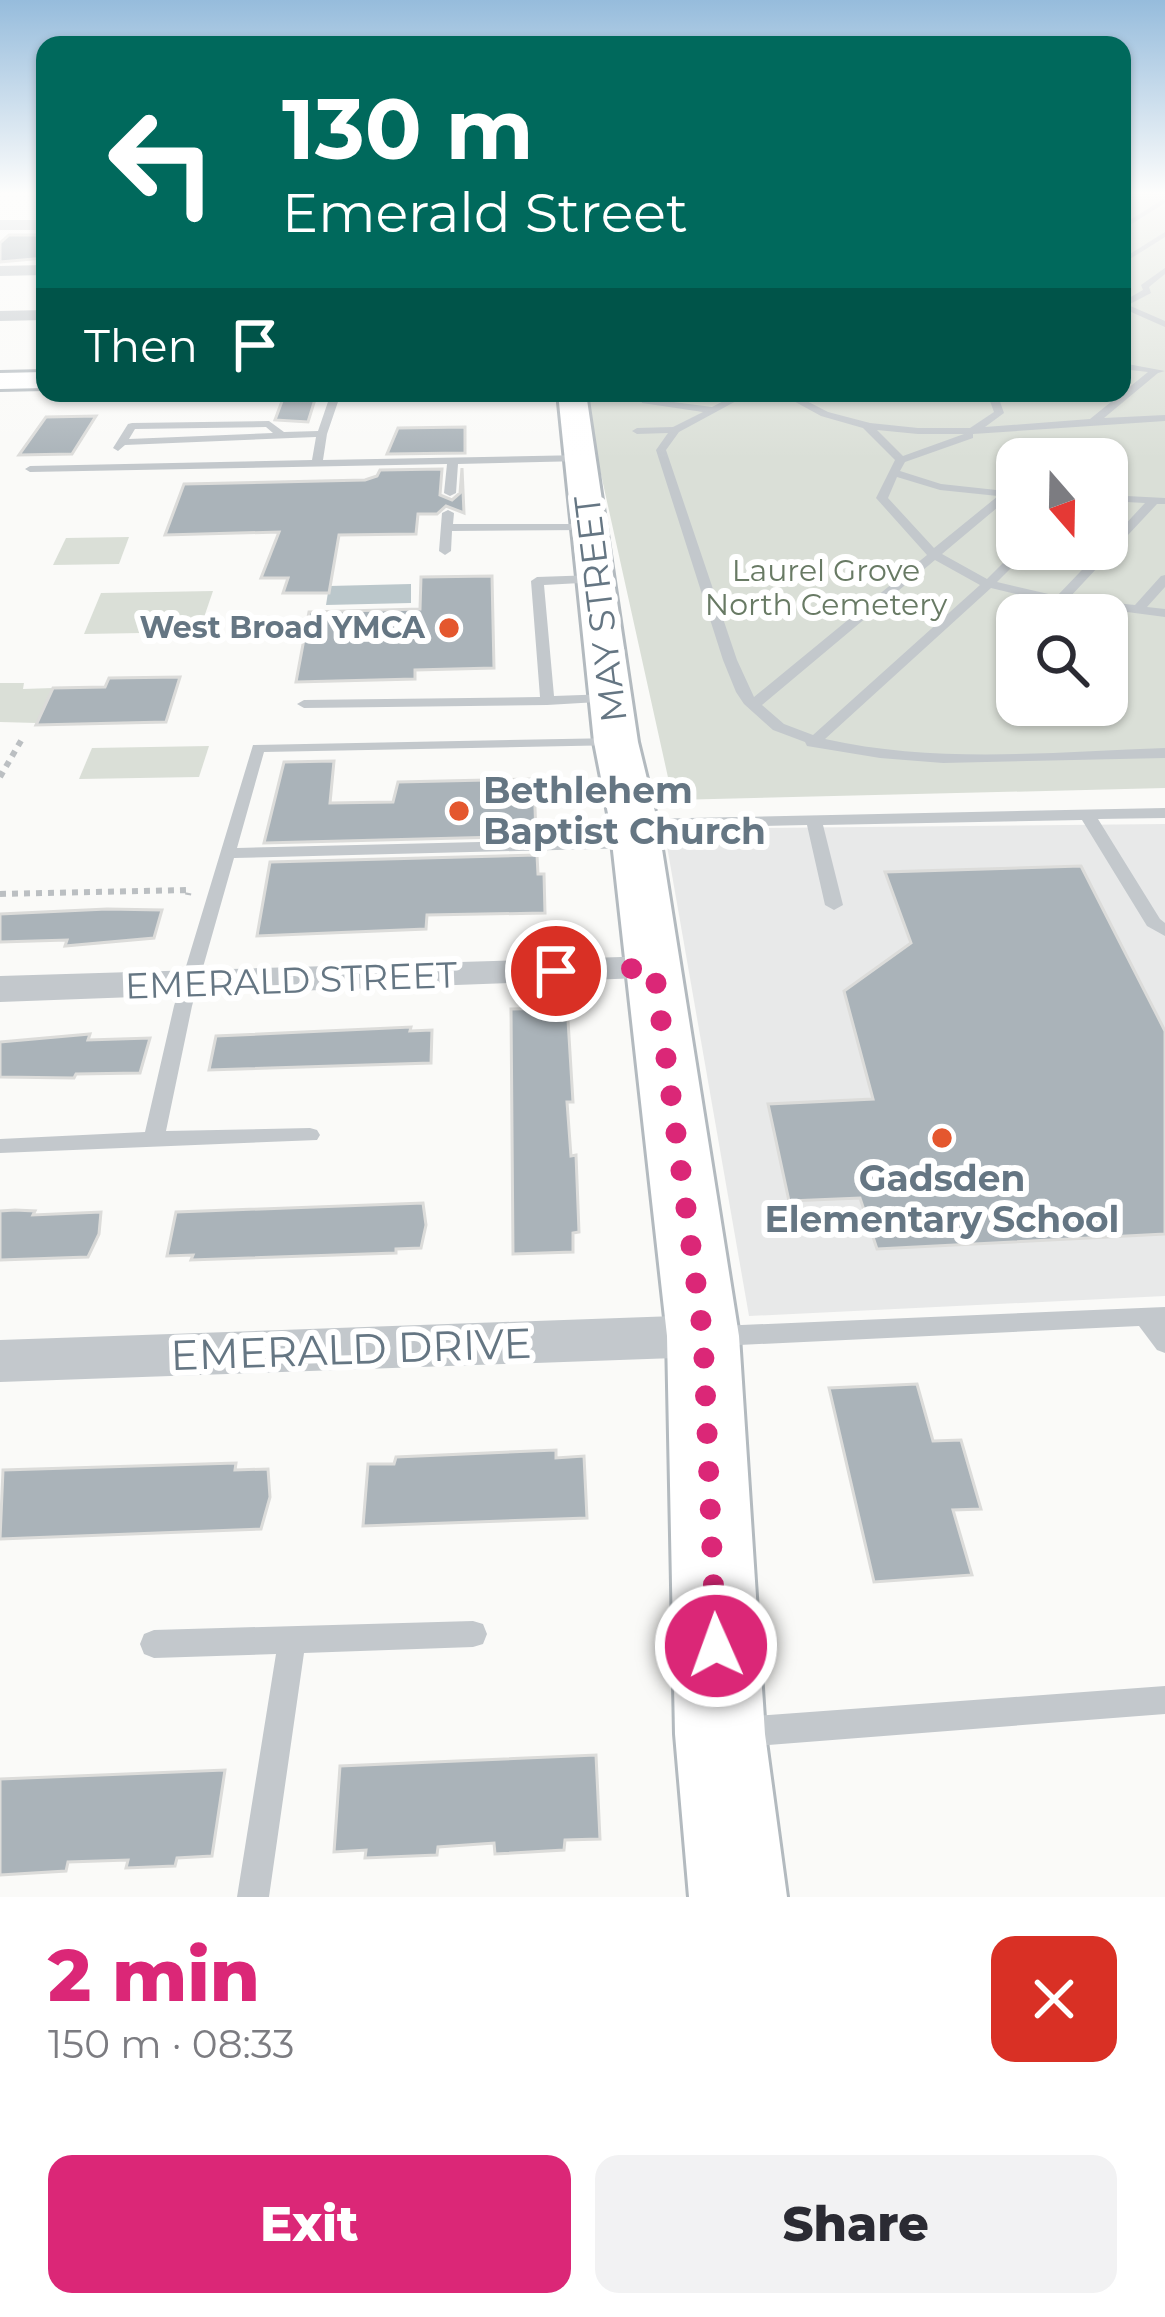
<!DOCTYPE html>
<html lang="en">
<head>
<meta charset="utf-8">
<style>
	body { margin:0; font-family:Montserrat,sans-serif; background:#f2f2f3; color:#2b2b33; height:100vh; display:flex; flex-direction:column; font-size:45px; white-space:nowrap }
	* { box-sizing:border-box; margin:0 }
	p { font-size:39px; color:#7c7c81 }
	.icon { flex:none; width:66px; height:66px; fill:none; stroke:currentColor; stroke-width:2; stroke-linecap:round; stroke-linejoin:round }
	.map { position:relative; height:1897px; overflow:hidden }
	.details { display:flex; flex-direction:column; background:#fff; flex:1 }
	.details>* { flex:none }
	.guide { position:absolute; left:36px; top:36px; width:1095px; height:366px; border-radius:24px; box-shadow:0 3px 9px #0004; background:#00695c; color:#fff; overflow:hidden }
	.needle { width:78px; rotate:160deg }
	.tools { position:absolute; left:996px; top:438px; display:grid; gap:24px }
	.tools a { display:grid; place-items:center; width:132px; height:132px; border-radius:24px; background:#fff; box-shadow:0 3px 9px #0004; font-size:60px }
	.pin { position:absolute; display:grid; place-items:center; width:102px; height:102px; color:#fff; margin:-51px; border:6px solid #fff; border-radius:50%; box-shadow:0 3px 12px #0007 }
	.me { position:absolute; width:132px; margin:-66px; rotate:358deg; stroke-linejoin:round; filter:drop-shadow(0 0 9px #0008) }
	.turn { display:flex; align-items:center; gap:42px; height:252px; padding:0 48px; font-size:54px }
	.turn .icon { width:156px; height:156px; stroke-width:2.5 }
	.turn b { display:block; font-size:84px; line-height:102px }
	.then { display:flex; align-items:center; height:114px; padding:0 48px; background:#0003; gap:24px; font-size:45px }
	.round { display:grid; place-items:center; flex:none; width:126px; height:126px; border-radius:24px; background:#f2f2f3 }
	.summary { display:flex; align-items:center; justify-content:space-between; height:204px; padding:0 48px }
	h1 { font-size:72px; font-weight:800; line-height:90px; color:#db2777 }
	.button { display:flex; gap:24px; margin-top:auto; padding:24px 48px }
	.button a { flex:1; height:138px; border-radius:24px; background:#db2777; color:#fff; font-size:48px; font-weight:800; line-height:138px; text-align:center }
	.button a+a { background:#f2f2f3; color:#2b2b33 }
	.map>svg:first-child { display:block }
</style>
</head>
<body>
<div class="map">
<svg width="1165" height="1897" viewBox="0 0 1165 1897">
	<rect width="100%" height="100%" fill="#fafaf8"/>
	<path fill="#e8e9e9" d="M1165,824V1296L749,1316L664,829Z"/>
	<g fill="#dadfd7" fill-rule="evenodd">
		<path d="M1122,193H1165V788L673,800L583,393H1122ZM1017,459H1107V549H1017ZM1017,615H1107V705H1017Z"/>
		<path d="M129,537L119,564L53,565L66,538Z"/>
		<path d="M213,591L199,632L84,634L101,593Z"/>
		<path d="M0,683H24L23,689L53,688L37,723L0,722Z"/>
		<path d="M209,746L199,777L79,779L92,748Z"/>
	</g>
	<path fill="#bbc7cb" d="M411,584V603L326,605L329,586Z"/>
	<g fill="#aab3b9" stroke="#dcdcda" stroke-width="3">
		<path d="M9,235H45V258L0,262V243Z"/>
		<path d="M285,393H317L308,422L275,420Z"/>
		<path d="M96,416L72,454L19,455L46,417Z"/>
		<path d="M465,427V453L387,454L398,428Z"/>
		<path d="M462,468L464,513L446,506L437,514H418L416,534L339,535L329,593H283L288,578H261L279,532L165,535L184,484L365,480L377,476L380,470L442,469L440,495L452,500L460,493Z"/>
		<path d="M492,576L494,668L415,670V679L296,682L309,612L420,609L421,577Z"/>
		<path d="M180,677L166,722L36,725L53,688L105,687L109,678Z"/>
		<path d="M334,761L330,803L393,802L398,782L534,779L536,836L264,843L284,762Z"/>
		<path d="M537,855L538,874H544L545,913L427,915L426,929L257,936L270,862Z"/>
		<path d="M1081,866L1165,1031V1234L877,1249L860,1198L789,1201L768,1104L873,1099L844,991L911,943L885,872Z"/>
		<path d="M107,909L162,910L154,938L65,946L67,940L0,942V914Z"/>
		<path d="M562,1008L563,1020H568L573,1102H567L571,1156L576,1155L579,1232L573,1233V1252L513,1254L511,1009Z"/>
		<path d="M411,1027L410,1031L432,1030L431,1063L209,1070L216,1036Z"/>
		<path d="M90,1034L88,1040L150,1038L140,1073L76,1074L74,1078L0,1077V1042Z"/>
		<path d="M423,1203L426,1225L421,1248L396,1249V1253L191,1260L193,1255L167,1256L176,1212Z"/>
		<path d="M15,1210L35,1211L33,1215L101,1212L99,1234L88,1257L0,1260V1211Z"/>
		<path d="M917,1384L933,1441L961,1440L981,1509L953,1510L972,1575L874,1582L829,1388Z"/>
		<path d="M556,1450V1458L584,1456L587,1518L363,1526L368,1464H394L396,1457Z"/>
		<path d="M236,1463L235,1470L268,1469L270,1497L261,1529L0,1539L3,1470Z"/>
		<path d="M596,1755L600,1839L565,1840L564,1850L495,1854L494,1843L438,1847L437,1855L365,1858L366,1850L334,1852L340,1766Z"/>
		<path d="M225,1770L212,1856L177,1858L175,1866L126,1868L128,1860L68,1862L66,1871L0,1875V1779Z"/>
	</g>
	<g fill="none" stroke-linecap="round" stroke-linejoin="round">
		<g stroke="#b3babf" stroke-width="6">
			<g id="secondary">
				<path d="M45,372V388L0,389V373Z"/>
				<path d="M558,393H586L638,742L658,824L739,1336L765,1734L787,1897H689L675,1734L667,1336L610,824L594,742Z"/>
			</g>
		</g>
		<g stroke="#bbbfc2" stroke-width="6" stroke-dasharray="6 6" stroke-linecap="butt">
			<path d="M0,777L22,739"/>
			<path d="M0,894L189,890L188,895"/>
		</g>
		<g fill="#c3c8cc" fill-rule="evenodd">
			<path d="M1128,193H1137L1122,202V197Z"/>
			<path d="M1165,198V203L1122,230V225Z"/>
			<path d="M1165,232V237L1122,264V259Z"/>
			<path d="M1165,268V274L1149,287L1151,293L1128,305L1165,321V327L1122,308V302L1143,290L1141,285Z"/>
			<path d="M1122,363L1165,371L1158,373L1104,418L1165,415V421L973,434V438L905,462L900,471L941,484L1015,492V496L1010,497L942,554L987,579L1017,549H1030L997,582L1057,596L1102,549H1107V544L1145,503L1107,501V495L1165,498V504H1157L1069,598L1135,605L1161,576L1165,575V587L1147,607L1165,609V617L1044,601L991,588L825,739C936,764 1052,752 1165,748V758L943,763L880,758L807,746L805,742L773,730L744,704L736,692L723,660L656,450L668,433L637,434L632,431L637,428L673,427L703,412L642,403L639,393H649L650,399L712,407L739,393H751L679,432L666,450L737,660L754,697L927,555L876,498L895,460L863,428L821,416L779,393H791L828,412L870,423L918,428H970L994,412L987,393H997L1004,413L985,427L1090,419L1148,372L1122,369ZM877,430L918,434H964L903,456ZM897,477L940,490L998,496L934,548L888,498ZM935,560L980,585L813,735L784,724L762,705Z"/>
			<path d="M331,393H341L327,434L323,460L583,455L588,458L583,461L458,464L456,493L450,496L444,493L447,464L30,472L25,469L30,466L312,460L316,437L125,445L118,451L113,448L128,424L132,423L269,421L284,432L318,431ZM266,427L273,433L129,439L135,429Z"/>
			<path d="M448,510L454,513L453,524H587L593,527L587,530L452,531L451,551L445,555L439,551L442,513Z"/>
			<path d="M595,575L599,576V582L544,585L554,696L610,694L615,695V701L547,705L304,708L297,704L304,700L540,697L531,581L537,577Z"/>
			<path d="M616,738L621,739V745L264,752L237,848L635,838L643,843L635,848L234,858L192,1006L166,1131L310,1128L317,1130L320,1135L317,1140L0,1153V1139L145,1132L174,1006L253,745Z"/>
			<path d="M1165,808V818L1098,819L1160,919L1165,923V936L1147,926L1082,820L823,825L843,905L834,910L825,905L807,825L639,829L631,824L639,819Z"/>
			<path d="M1165,1307V1353L1157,1350L1139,1326L719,1346L711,1343L707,1336L711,1329L719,1326Z"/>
			<path d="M473,1621L483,1624L487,1634L483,1644L473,1647L304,1653L269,1897H237L276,1654L154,1658L144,1654L140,1644L144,1634L154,1630Z"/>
			<path d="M1165,1686V1714L742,1747L731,1743L727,1732L731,1721L742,1717Z"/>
		</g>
		<g fill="#c3c8cc" fill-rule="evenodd">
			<rect x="0" y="220" width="45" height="10"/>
			<path d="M45,265V275L0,276V266Z"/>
			<path d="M45,310V320L0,321V311Z"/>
			<path d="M654,956L668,959L674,968L668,977L0,1002V976Z"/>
			<path d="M703,1315L721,1321L729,1336L721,1351L703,1357L0,1382V1340Z"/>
		</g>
		<use href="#secondary" fill="#fff" fill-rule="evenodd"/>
	</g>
	<linearGradient id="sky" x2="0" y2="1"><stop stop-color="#96bcdc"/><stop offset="0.42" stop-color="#fdfdfc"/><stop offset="1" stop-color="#fdfdfc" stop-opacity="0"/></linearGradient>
	<rect width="1165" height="459" fill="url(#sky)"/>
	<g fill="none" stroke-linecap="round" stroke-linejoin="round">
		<path stroke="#db2777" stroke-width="21" stroke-dasharray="0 37.8" d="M556,971L654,968L703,1336L716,1646"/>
	</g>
	<g fill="#e4572e" stroke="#fff" stroke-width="4.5">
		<circle cx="449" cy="628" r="12"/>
		<circle cx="459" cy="811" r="12"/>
		<circle cx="942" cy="1138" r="12"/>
	</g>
	<g text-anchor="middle" stroke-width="12" stroke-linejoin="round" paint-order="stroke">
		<g font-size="30" fill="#687a64" stroke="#fff">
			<text x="826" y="581">Laurel Grove<tspan x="826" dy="34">North Cemetery</tspan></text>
		</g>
		<g font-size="30" font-weight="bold" fill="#657683" stroke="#fff" text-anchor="end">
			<text x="425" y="638">West Broad YMCA</text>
		</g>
		<g font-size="36" fill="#657683" stroke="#fff">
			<text transform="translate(600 609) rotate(-97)" y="13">MAY STREET</text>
			<text transform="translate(291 980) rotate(-2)" y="13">EMERALD STREET</text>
		</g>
		<g font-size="36" font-weight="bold" fill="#657683" stroke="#fff" text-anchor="start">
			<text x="483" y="803">Bethlehem<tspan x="483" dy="41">Baptist Church</tspan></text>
			<text x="942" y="1191" text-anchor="middle">Gadsden<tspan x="942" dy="41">Elementary School</tspan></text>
		</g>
		<g font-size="42" fill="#657683" stroke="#fff">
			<text transform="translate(351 1349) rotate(-2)" y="15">EMERALD DRIVE</text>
		</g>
	</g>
</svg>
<div class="tools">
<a><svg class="needle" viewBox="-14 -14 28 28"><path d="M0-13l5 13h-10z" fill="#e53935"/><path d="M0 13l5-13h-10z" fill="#7c7c81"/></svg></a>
<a><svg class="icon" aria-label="search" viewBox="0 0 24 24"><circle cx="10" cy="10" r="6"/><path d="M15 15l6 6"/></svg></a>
</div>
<div class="pin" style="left:556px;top:971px;background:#d93025"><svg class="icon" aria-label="arrive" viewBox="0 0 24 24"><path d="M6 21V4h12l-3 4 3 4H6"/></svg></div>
<svg class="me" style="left:716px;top:1646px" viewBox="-20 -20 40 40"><circle r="17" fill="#db2777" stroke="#fff" stroke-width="3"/><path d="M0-11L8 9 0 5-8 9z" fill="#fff"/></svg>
<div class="guide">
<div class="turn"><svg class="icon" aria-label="left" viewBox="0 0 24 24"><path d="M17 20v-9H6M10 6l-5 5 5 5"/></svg><div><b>130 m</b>Emerald Street</div></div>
<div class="then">Then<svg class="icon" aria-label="arrive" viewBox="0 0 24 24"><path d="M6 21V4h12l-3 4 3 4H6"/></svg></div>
</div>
</div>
<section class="details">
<div class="summary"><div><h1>2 min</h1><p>150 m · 08:33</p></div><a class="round" style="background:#d93025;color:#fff"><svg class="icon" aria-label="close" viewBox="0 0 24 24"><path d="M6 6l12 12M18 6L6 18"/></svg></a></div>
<div class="button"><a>Exit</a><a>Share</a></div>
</section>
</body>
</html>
